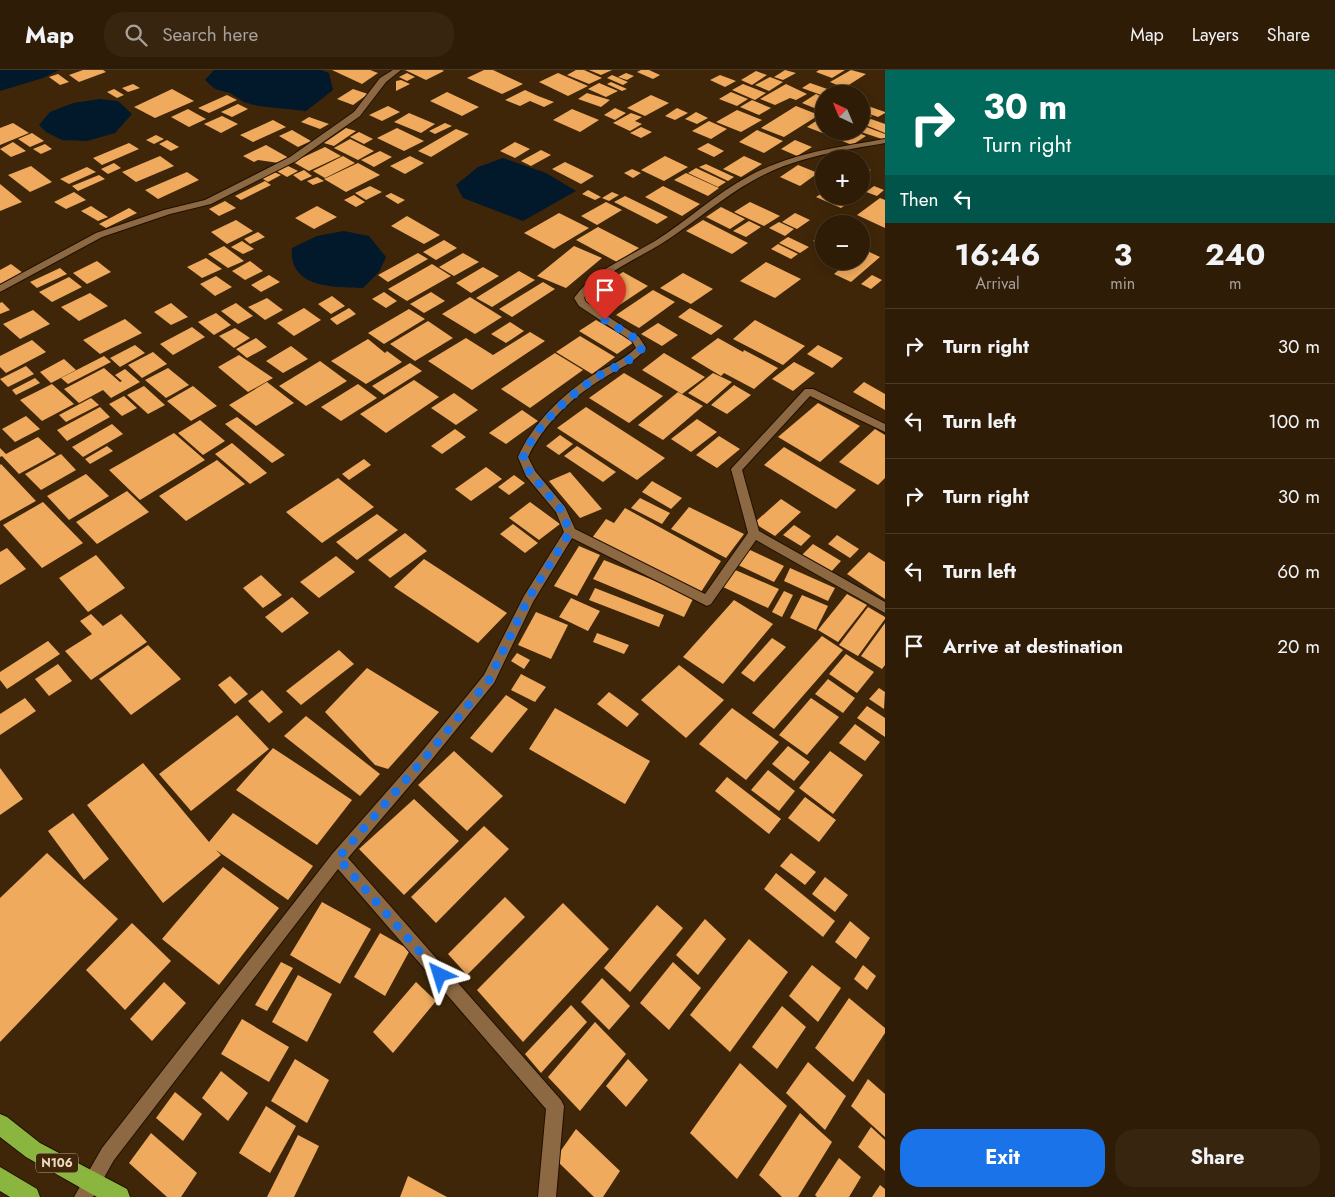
<!DOCTYPE html>
<html lang="en">
<head>
<meta charset="utf-8">
<style>
	body { margin:0; font-family:Jost,sans-serif; background:#372510; color:#f1f3f6; height:100vh; display:flex; flex-direction:column; font-size:19px; white-space:nowrap }
	* { box-sizing:border-box; margin:0 }
	p { font-size:16px; color:#a7a19b }
	.icon { flex:none; width:28px; height:28px; fill:none; stroke:currentColor; stroke-width:2; stroke-linecap:round; stroke-linejoin:round }
	.map { position:relative; flex:1; overflow:hidden }
	.sheet { display:flex; flex-direction:column; background:#2f1c06; width:450px }
	.sheet>* { flex:none }
	.banner { background:#00695c; color:#fff; overflow:hidden }
	.needle { width:32px; rotate:316deg }
	.fabs { position:absolute; left:815px; top:15px; display:grid; gap:10px }
	.fabs a { display:grid; place-items:center; width:55px; height:55px; border-radius:50%; background:#2f1c06; box-shadow:0 2px 12px #0003,0 0 0 1px #4a3a28; font-size:25px }
	.pin { position:absolute; display:grid; place-items:center; width:42px; height:42px; color:#fff; margin:-51px -21px; border-radius:50% 50% 50% 0; rotate:-45deg; box-shadow:0 0 5px #0007 }
	.pin .icon { rotate:45deg }
	.me { position:absolute; width:55px; margin:-28px; rotate:319deg; stroke-linejoin:round; filter:drop-shadow(0 0 4px #0008) }
	.turn { display:flex; align-items:center; gap:18px; height:105px; padding:0 15px; font-size:22px }
	.turn .icon { width:65px; height:65px; stroke-width:2.5 }
	.turn b { display:block; font-size:35px; line-height:42px }
	.then { display:flex; align-items:center; height:48px; padding:0 15px; background:#0003; gap:10px; font-size:19px }
	.eta { display:flex; justify-content:space-evenly; align-items:center; height:85px; text-align:center }
	.eta b { font-size:30px; font-weight:700; line-height:35px }
	.action { display:flex; gap:10px; margin-top:auto; padding:10px 15px }
	.action a { flex:1; height:58px; border-radius:20px; background:#1a73e8; color:#fff; font-size:20px; font-weight:700; line-height:58px; text-align:center }
	.action a+a { background:#372510; color:#f1f3f6 }
	ul { padding:0; list-style:none }
	li { display:flex; align-items:center; gap:15px; height:75px; padding:0 15px; border-top:1px solid #4a3a28 }
	li div { flex:1 }
	li b { display:block; font-size:19px }
	li em { font-style:normal }
	header { display:flex; align-items:center; gap:30px; box-sizing:border-box; height:70px; padding:0 25px; background:#2f1c06; border-bottom:1px solid #4a3a28 }
	header strong { font-size:24px }
	nav { display:flex; gap:28px; margin-inline-start:auto; font-size:18px }
	.search { width:350px; height:45px; background:#372510; display:flex; align-items:center; gap:12px; box-sizing:border-box; padding:0 18px; border-radius:20px; color:#a7a19b; font-size:19px }
	main { display:flex; flex:1; min-height:0 }
	.map>svg:first-child { display:block }
</style>
</head>
<body>
<header>
<strong>Map</strong>
<div class="search"><svg class="icon" aria-label="search" viewBox="0 0 24 24"><circle cx="10" cy="10" r="6"/><path d="M15 15l6 6"/></svg>Search here</div>
<nav><a>Map</a><a>Layers</a><a>Share</a></nav>
</header>
<main>
<div class="map">
<svg width="885" height="1127" viewBox="0 0 885 1127">
	<rect width="100%" height="100%" fill="#3f2608"/>
	<g fill="#02182b">
		<path d="M0,0H59L43,8L0,21Z"/>
		<path d="M214,0H321L329,3L333,20L306,41L258,36L244,32L230,23L215,19L205,10Z"/>
		<path d="M100,29L118,31L132,44L115,63L87,71L62,70L46,62L39,55L50,42L73,33Z"/>
		<path d="M503,88L546,103L576,121L523,151L463,128L456,115L478,97Z"/>
		<path d="M344,161L369,166L386,187L379,202L363,218C336,217 288,219 292,178L317,166Z"/>
	</g>
	<g fill="#efaa5e">
		<path d="M83,0H103L106,2L79,12L69,5Z"/>
		<path d="M332,0H370L378,3L362,14Z"/>
		<path d="M405,0H442L444,1L426,10Z"/>
		<path d="M484,0H493L523,14L502,24L467,8Z"/>
		<path d="M576,0H584L602,8L589,14L567,5Z"/>
		<path d="M589,0H612L601,5Z"/>
		<path d="M641,0H649L660,5L653,9L637,2Z"/>
		<path d="M785,0L796,3L783,10L774,7Z"/>
		<path d="M819,0H845L832,8L816,2Z"/>
		<path d="M851,0L866,4L844,18L830,12Z"/>
		<path d="M756,1L767,5L752,15L741,10Z"/>
		<path d="M407,3L415,7L407,11L399,7Z"/>
		<path d="M558,3L588,16L568,26L539,12Z"/>
		<path d="M626,3L634,6L627,10L618,7Z"/>
		<path d="M58,4L69,12L60,15L49,7Z"/>
		<path d="M612,5L628,12L623,15L607,8Z"/>
		<path d="M720,5L736,11L725,17L710,10Z"/>
		<path d="M770,7L783,12L769,21L755,15Z"/>
		<path d="M401,10L410,14L396,21V11Z"/>
		<path d="M611,12L627,19L622,21L607,14Z"/>
		<path d="M599,13L618,21L606,27L588,19Z"/>
		<path d="M810,13L833,21L824,24V26L802,18Z"/>
		<path d="M133,14L140,18L128,22L122,18Z"/>
		<path d="M743,14L766,23L755,30L732,20Z"/>
		<path d="M786,14L807,24L796,30L790,28L775,35L760,29Z"/>
		<path d="M114,19L124,25L117,28L107,22Z"/>
		<path d="M172,19L194,31L155,48L134,37Z"/>
		<path d="M353,19L368,24L353,35L337,29Z"/>
		<path d="M525,20L538,26L554,32L544,37L530,31L520,36L505,30Z"/>
		<path d="M447,22L479,37L462,46L430,31Z"/>
		<path d="M731,22L748,29L737,36L719,29Z"/>
		<path d="M587,23L610,30L601,37L578,29Z"/>
		<path d="M816,24L824,28V42L802,33Z"/>
		<path d="M227,25L237,30L209,43L198,38Z"/>
		<path d="M651,25L669,33L645,46L627,38Z"/>
		<path d="M752,30L771,38L759,45L740,37Z"/>
		<path d="M238,34L248,39L232,47L221,42Z"/>
		<path d="M388,36L400,42L382,51L369,45Z"/>
		<path d="M796,36L819,45L784,67L761,58Z"/>
		<path d="M868,36L885,42V43L878,47L861,41Z"/>
		<path d="M615,38L626,43L615,50L604,45Z"/>
		<path d="M677,38L688,43L675,50L665,46Z"/>
		<path d="M188,39L206,49L189,57L171,47Z"/>
		<path d="M572,39L599,50L580,62L553,50Z"/>
		<path d="M737,40L762,50L741,62L716,52Z"/>
		<path d="M696,42L708,48L697,54L685,49Z"/>
		<path d="M861,42L872,46L861,53Z"/>
		<path d="M409,43L435,54L421,63L394,52Z"/>
		<path d="M631,43L642,47L635,51L642,54L630,61L613,53Z"/>
		<path d="M222,46L238,54L221,63L204,54Z"/>
		<path d="M309,47L329,54L320,59L301,52Z"/>
		<path d="M819,49L824,51V61H830L825,64L807,57Z"/>
		<path d="M871,49L885,54V63L863,54Z"/>
		<path d="M273,50L286,57L253,72L240,65Z"/>
		<path d="M709,51L727,59L711,69L692,61Z"/>
		<path d="M13,53L29,63L0,75V58Z"/>
		<path d="M445,53L452,56L435,64L429,61Z"/>
		<path d="M861,55L885,64V70L861,62Z"/>
		<path d="M641,57L652,62L641,68L630,63Z"/>
		<path d="M346,58L356,61L334,76L324,73Z"/>
		<path d="M397,58L424,71L404,81L377,68Z"/>
		<path d="M456,59L469,64L431,87L418,81Z"/>
		<path d="M292,60L311,71L298,77L279,66Z"/>
		<path d="M757,60L783,71L764,83L739,72Z"/>
		<path d="M834,61H854L866,66L852,75L828,65Z"/>
		<path d="M359,62L373,69L364,74L350,67Z"/>
		<path d="M32,63L44,71L30,77L18,69Z"/>
		<path d="M156,65L164,69L154,74L146,70Z"/>
		<path d="M350,69L374,81L358,90L334,78Z"/>
		<path d="M167,70L179,77L171,81L159,74Z"/>
		<path d="M795,70L812,77L797,86L781,79Z"/>
		<path d="M13,72L26,81L11,87L0,79Z"/>
		<path d="M515,72L530,79L515,88L500,81Z"/>
		<path d="M129,73L139,79L102,95L93,88Z"/>
		<path d="M708,73L724,81L714,87L697,79Z"/>
		<path d="M45,74L52,79L41,84L33,79Z"/>
		<path d="M266,75L289,88L279,93L258,90L254,92L243,86Z"/>
		<path d="M325,77L341,86L309,101L293,92Z"/>
		<path d="M541,80L551,85L531,96L521,91Z"/>
		<path d="M380,81L392,87L374,97L361,90Z"/>
		<path d="M160,86L174,96L136,112L122,102Z"/>
		<path d="M343,86L355,93L325,108L313,101Z"/>
		<path d="M410,86L424,93L405,104L390,96Z"/>
		<path d="M665,86L688,97L664,111L641,100Z"/>
		<path d="M744,86L762,94L741,107L723,99Z"/>
		<path d="M565,92L594,106L581,114L552,99Z"/>
		<path d="M114,93L121,98L108,104L101,99Z"/>
		<path d="M358,93L380,105L346,122L324,109Z"/>
		<path d="M706,94L734,107L728,111L699,97Z"/>
		<path d="M286,95L298,101L287,107L275,100Z"/>
		<path d="M798,95L818,103L800,116L780,107Z"/>
		<path d="M31,96L52,112L30,122L8,105Z"/>
		<path d="M861,96L871,100L861,107Z"/>
		<path d="M87,97L96,102L69,114L60,109Z"/>
		<path d="M696,98L726,112L718,117L688,103Z"/>
		<path d="M632,99L641,103L633,108L624,103Z"/>
		<path d="M304,100L312,106L301,111L293,105Z"/>
		<path d="M272,101L281,105L268,112L260,107Z"/>
		<path d="M187,102L199,110L158,129L145,120Z"/>
		<path d="M686,103L719,118L708,126L674,110Z"/>
		<path d="M99,105L105,109L78,121L72,116Z"/>
		<path d="M317,107L324,111L313,115L307,111Z"/>
		<path d="M265,111L271,115L241,130L235,126Z"/>
		<path d="M0,114L22,132L0,141Z"/>
		<path d="M370,116L382,122L366,130L355,123Z"/>
		<path d="M663,116L700,134L682,146L645,127Z"/>
		<path d="M874,116L884,120L877,126L866,122Z"/>
		<path d="M588,120L601,127L595,130L582,124Z"/>
		<path d="M74,122L86,130L66,139L54,132Z"/>
		<path d="M612,122L619,125L609,131L602,128Z"/>
		<path d="M824,122V126H844L852,130L841,138L816,127Z"/>
		<path d="M391,123L405,130L398,134L385,126Z"/>
		<path d="M354,125L365,132L356,137L344,130Z"/>
		<path d="M625,126L668,147L657,154L614,132Z"/>
		<path d="M880,128L885,130V158L857,145Z"/>
		<path d="M225,131L236,138L219,146L209,139Z"/>
		<path d="M606,132L622,140L597,155L581,146Z"/>
		<path d="M750,132L780,146L764,156L734,142Z"/>
		<path d="M91,136L108,147L98,151L81,141Z"/>
		<path d="M317,136L337,147L314,159L295,148Z"/>
		<path d="M721,137L745,149L730,159L706,147Z"/>
		<path d="M129,138L137,143L106,158L99,154Z"/>
		<path d="M559,143L589,158L554,179L524,163Z"/>
		<path d="M795,143L810,150L797,159L782,152Z"/>
		<path d="M407,146L440,165L424,174L391,156Z"/>
		<path d="M236,150L253,161L227,174L211,162Z"/>
		<path d="M703,150L748,173L732,184L686,161Z"/>
		<path d="M749,151L761,157L746,167L733,161Z"/>
		<path d="M779,152L794,159L785,166L769,158Z"/>
		<path d="M598,157L639,178L617,192L576,170Z"/>
		<path d="M258,162L265,167L250,174L244,169Z"/>
		<path d="M824,163V176L813,171Z"/>
		<path d="M788,167L809,177L800,183L779,173Z"/>
		<path d="M444,170L457,178L436,190L423,182Z"/>
		<path d="M242,171L254,179L243,184L231,177Z"/>
		<path d="M778,174L798,184L791,189L771,179Z"/>
		<path d="M224,176L244,191L228,198L208,184Z"/>
		<path d="M574,176L602,188L566,218L537,206Z"/>
		<path d="M863,179L880,187L851,212L834,204L849,191H861Z"/>
		<path d="M418,183L428,189L388,212L378,205Z"/>
		<path d="M463,183L479,192L454,206L439,197Z"/>
		<path d="M206,188L222,199L202,208L187,197Z"/>
		<path d="M97,191L111,202L87,214L73,203Z"/>
		<path d="M250,191L263,201L245,210L232,201Z"/>
		<path d="M766,192L801,209L775,228L740,211Z"/>
		<path d="M11,194L23,203L0,215V200Z"/>
		<path d="M432,194L451,206L407,231L388,219Z"/>
		<path d="M483,197L499,206L471,223L456,213Z"/>
		<path d="M60,198L67,204L37,218L30,212Z"/>
		<path d="M519,201L535,210L492,237L476,228Z"/>
		<path d="M623,202L648,216L606,244L581,229Z"/>
		<path d="M683,203L713,219L691,234L660,218Z"/>
		<path d="M269,205L280,212L261,222L251,215Z"/>
		<path d="M872,205L882,210L871,219L861,214Z"/>
		<path d="M216,206L232,217L215,226L200,214Z"/>
		<path d="M69,207L82,217L52,232L39,222Z"/>
		<path d="M543,212L555,219L512,247L499,239Z"/>
		<path d="M653,220L675,232L639,258L616,245Z"/>
		<path d="M384,222L397,231L386,238L372,229Z"/>
		<path d="M431,222L445,231L424,243L410,234Z"/>
		<path d="M90,223L108,236L79,251L61,237Z"/>
		<path d="M332,226L345,236L331,244L318,234Z"/>
		<path d="M470,227L502,247L475,264L442,244Z"/>
		<path d="M267,228L283,240L265,250L248,237Z"/>
		<path d="M2,232L10,240L0,244V233Z"/>
		<path d="M171,233L188,247L171,255L154,242Z"/>
		<path d="M236,233L253,246L238,254L221,241Z"/>
		<path d="M304,238L321,250L294,266L277,253Z"/>
		<path d="M349,238L356,244L337,255L330,249Z"/>
		<path d="M690,238L723,256L711,265L678,247Z"/>
		<path d="M409,239L425,249L384,274L368,263Z"/>
		<path d="M33,240L50,254L20,269L3,254Z"/>
		<path d="M216,243L231,255L214,265L198,252Z"/>
		<path d="M125,249L142,263L100,284L83,270Z"/>
		<path d="M596,250L634,272L617,284L579,261Z"/>
		<path d="M755,250L805,276L783,295L733,269Z"/>
		<path d="M428,251L453,268L415,291L390,274Z"/>
		<path d="M510,252L524,261L506,273L491,264Z"/>
		<path d="M658,253L678,265L662,276L641,264Z"/>
		<path d="M192,257L205,267L173,285L160,274Z"/>
		<path d="M235,258L250,268L234,278L219,266Z"/>
		<path d="M530,262L545,271L472,320L428,291L466,268L493,285Z"/>
		<path d="M580,266L615,287L592,304L556,282Z"/>
		<path d="M256,268L267,277L247,288L236,279Z"/>
		<path d="M718,268L743,282L744,280L778,298L754,319L724,303L721,306L691,288Z"/>
		<path d="M368,269L385,283L387,281L402,292L366,314L331,291Z"/>
		<path d="M32,270L46,282L6,303L0,297V286Z"/>
		<path d="M135,275L145,283L120,297L110,288Z"/>
		<path d="M818,275L843,288L832,298L807,284Z"/>
		<path d="M291,276L308,289L283,303L266,291Z"/>
		<path d="M153,282L167,294L142,308L128,295Z"/>
		<path d="M555,283L583,300L530,338L501,319Z"/>
		<path d="M664,283L705,307L682,324L642,300Z"/>
		<path d="M239,285L273,308L248,322L218,297Z"/>
		<path d="M104,286L111,292L68,314L61,308Z"/>
		<path d="M64,289L76,300L51,313L40,302Z"/>
		<path d="M320,291L347,311L306,336L279,316Z"/>
		<path d="M794,292L815,303L793,321L772,309Z"/>
		<path d="M410,293L422,301L384,325L372,316Z"/>
		<path d="M26,296L34,304L8,317L0,309Z"/>
		<path d="M104,298L120,312L122,311L115,305L125,299L140,312L111,328L103,320L79,333L64,319Z"/>
		<path d="M168,298L189,315L166,328L145,310Z"/>
		<path d="M624,303L663,326L629,353L589,328Z"/>
		<path d="M713,303L732,312L707,334L688,323Z"/>
		<path d="M35,308L40,313L16,325L12,320Z"/>
		<path d="M414,310L439,327L386,363L360,344Z"/>
		<path d="M267,312L294,333L256,356L229,335Z"/>
		<path d="M864,312L885,324V340L853,322Z"/>
		<path d="M52,314L74,334L42,351L20,330Z"/>
		<path d="M358,314L377,328L341,351L321,337Z"/>
		<path d="M734,315L751,325L727,344L711,335Z"/>
		<path d="M144,316L165,335L148,344L127,325Z"/>
		<path d="M193,316L217,336L191,351L167,331Z"/>
		<path d="M678,322L703,336L663,370L638,355Z"/>
		<path d="M454,323L478,340L456,355L431,338Z"/>
		<path d="M124,326L137,338L122,346L109,334Z"/>
		<path d="M91,328L99,335L66,352L59,345Z"/>
		<path d="M818,333L860,356L820,392L778,367Z"/>
		<path d="M100,337L110,347L67,371L57,360Z"/>
		<path d="M586,337L665,388L637,410L557,358Z"/>
		<path d="M522,340L538,351L506,374L489,363Z"/>
		<path d="M26,346L40,359L15,372L2,359Z"/>
		<path d="M237,347L285,385L272,393L225,354Z"/>
		<path d="M697,349L717,362L691,382L671,369Z"/>
		<path d="M200,350L225,371L203,385L178,363Z"/>
		<path d="M112,354L123,364L83,387L72,377Z"/>
		<path d="M455,359L466,367L442,384L431,376Z"/>
		<path d="M875,359L885,365V408L878,415L839,392Z"/>
		<path d="M174,363L205,390L140,430L109,400Z"/>
		<path d="M560,365L573,374L559,385L546,376Z"/>
		<path d="M719,366L740,379L717,398L696,385Z"/>
		<path d="M38,367L56,384L19,404L2,386L0,387V378L6,384Z"/>
		<path d="M232,373L267,403L250,414L215,384Z"/>
		<path d="M107,376L113,381L90,394L85,389Z"/>
		<path d="M577,376L616,402L603,412L564,386Z"/>
		<path d="M784,377L856,420L836,439L764,395Z"/>
		<path d="M61,384L76,400L41,420L25,404Z"/>
		<path d="M364,389L371,395L349,410L342,404Z"/>
		<path d="M217,390L245,414L186,451L159,426Z"/>
		<path d="M1,394L36,431L0,451V395Z"/>
		<path d="M486,397L502,409L471,431L455,419Z"/>
		<path d="M570,402L602,439L580,448L549,411Z"/>
		<path d="M86,404L109,426L69,450L47,426Z"/>
		<path d="M514,405L525,413L509,425L498,417Z"/>
		<path d="M338,408L374,437L322,473L286,442Z"/>
		<path d="M652,411L682,428L671,439L642,422Z"/>
		<path d="M127,421L149,442L97,474L76,452Z"/>
		<path d="M640,428L670,443L662,454L631,438Z"/>
		<path d="M781,429L801,442L775,466L754,453Z"/>
		<path d="M43,432L83,473L42,498L3,455Z"/>
		<path d="M530,432L560,454L539,470L509,448Z"/>
		<path d="M689,437L744,464L726,488L671,459Z"/>
		<path d="M625,438L721,491L701,522L592,468L606,449L614,453Z"/>
		<path d="M377,444L398,460L357,490L336,472Z"/>
		<path d="M513,454L538,473L525,483L500,464Z"/>
		<path d="M794,455L811,466L801,476L783,465Z"/>
		<path d="M405,463L427,481L390,508L368,490Z"/>
		<path d="M837,465L859,479L850,488L828,474Z"/>
		<path d="M813,474L841,491L830,503L802,485Z"/>
		<path d="M579,476L600,485L577,526L554,516Z"/>
		<path d="M7,478L26,499L0,515V482Z"/>
		<path d="M748,479L784,496L774,512L738,495Z"/>
		<path d="M869,482L885,492V529L847,504Z"/>
		<path d="M96,485L125,518L88,542L59,508Z"/>
		<path d="M336,486L355,502L319,528L300,512Z"/>
		<path d="M424,489L507,543L478,573L394,517Z"/>
		<path d="M604,490L694,527L684,547L593,509Z"/>
		<path d="M790,498L835,518L828,531L784,511Z"/>
		<path d="M733,499L779,519L768,538L723,517Z"/>
		<path d="M261,505L282,525L263,538L243,518Z"/>
		<path d="M595,518L664,545L659,557L589,530Z"/>
		<path d="M784,521L793,525L782,547L772,542Z"/>
		<path d="M847,524L867,535L838,572L818,560Z"/>
		<path d="M802,525L828,536L816,560L790,548Z"/>
		<path d="M292,527L309,543L282,563L265,547Z"/>
		<path d="M571,528L600,541L588,561L559,547Z"/>
		<path d="M734,530L773,554L723,614L683,587Z"/>
		<path d="M868,537L885,547V549L858,586L839,575Z"/>
		<path d="M536,542L568,555L551,589L518,575Z"/>
		<path d="M91,544L103,556L121,544L147,572L91,610L65,581L92,564L80,551Z"/>
		<path d="M885,553V595L882,599L861,586Z"/>
		<path d="M597,563L629,575L624,584L593,572Z"/>
		<path d="M822,566L843,580L774,659L752,643Z"/>
		<path d="M772,568L786,577L754,612L741,603Z"/>
		<path d="M48,571L60,584L7,619L0,610V602Z"/>
		<path d="M148,575L181,609L131,645L99,609Z"/>
		<path d="M339,580L354,594L301,635L286,621Z"/>
		<path d="M517,583L530,590L524,599L511,591Z"/>
		<path d="M846,584L874,602L857,623L829,604Z"/>
		<path d="M58,594L72,611L49,626L35,609Z"/>
		<path d="M679,595L724,630L686,668L641,630Z"/>
		<path d="M367,598L439,642L388,699L375,695L325,642Z"/>
		<path d="M521,604L546,617L535,632L511,620Z"/>
		<path d="M230,606L248,624L235,634L218,615Z"/>
		<path d="M828,609L855,628L843,643L815,624Z"/>
		<path d="M879,618L885,622L884,639L869,629Z"/>
		<path d="M262,620L283,642L269,653L248,631Z"/>
		<path d="M609,622L639,644L627,657L597,634Z"/>
		<path d="M506,625L528,639L492,683L470,668Z"/>
		<path d="M25,628L36,641L0,665V644Z"/>
		<path d="M811,628L839,647L807,685L779,665Z"/>
		<path d="M867,636L885,648V667L857,648Z"/>
		<path d="M555,638L650,691L625,734L529,679Z"/>
		<path d="M732,638L779,672L746,710L699,674Z"/>
		<path d="M237,645L269,679L191,741L159,704Z"/>
		<path d="M306,646L380,704L360,726L284,666Z"/>
		<path d="M855,654L880,672L865,691L839,673Z"/>
		<path d="M788,676L810,692L794,711L772,694Z"/>
		<path d="M273,678L352,730L317,775L236,720Z"/>
		<path d="M454,681L503,726L467,761L418,715Z"/>
		<path d="M830,681L863,705L833,744L799,718Z"/>
		<path d="M143,693L209,772L233,743L313,796L288,830L216,780L221,785L163,833L87,735Z"/>
		<path d="M0,698L23,729L0,745Z"/>
		<path d="M768,700L795,721L779,741L751,720Z"/>
		<path d="M727,707L781,749L769,764L715,721Z"/>
		<path d="M805,727L836,750L819,772L788,748Z"/>
		<path d="M414,729L459,771L404,825L359,779Z"/>
		<path d="M73,743L109,789L84,810L48,761Z"/>
		<path d="M484,756L509,779L436,853L411,827Z"/>
		<path d="M47,783L118,849L0,972V828Z"/>
		<path d="M791,783L816,802L805,815L780,796Z"/>
		<path d="M223,797L279,838L219,915L162,869Z"/>
		<path d="M776,803L835,851L823,867L764,819Z"/>
		<path d="M825,807L848,825L835,842L812,824Z"/>
		<path d="M505,827L525,847L467,905L448,884Z"/>
		<path d="M322,832L371,859L340,914L290,885Z"/>
		<path d="M563,833L609,879L523,972L477,920Z"/>
		<path d="M657,835L683,858L630,922L604,898Z"/>
		<path d="M705,849L726,869L698,905L676,885Z"/>
		<path d="M850,851L870,868L856,889L835,872Z"/>
		<path d="M132,853L171,891L125,940L86,900Z"/>
		<path d="M380,863L410,880L385,926L354,907Z"/>
		<path d="M749,869L788,902L730,982L690,945Z"/>
		<path d="M281,892L293,898L267,941L255,935Z"/>
		<path d="M673,892L701,918L669,960L640,933Z"/>
		<path d="M812,895L841,918L818,952L789,926Z"/>
		<path d="M863,895L876,906L867,920L854,909Z"/>
		<path d="M298,905L332,924L307,972L272,952Z"/>
		<path d="M602,908L630,936L609,960L581,932Z"/>
		<path d="M164,912L186,933L152,971L130,949Z"/>
		<path d="M416,912L436,931L393,983L373,962Z"/>
		<path d="M849,928L885,958V963L853,1012L815,978Z"/>
		<path d="M571,935L587,952L541,1003L525,984Z"/>
		<path d="M782,936L806,957L777,999L752,977Z"/>
		<path d="M242,949L289,977L269,1012L221,984Z"/>
		<path d="M595,952L626,984L580,1041L548,1007Z"/>
		<path d="M295,989L329,1010L307,1053L271,1031Z"/>
		<path d="M628,989L648,1010L626,1037L606,1016Z"/>
		<path d="M808,992L846,1026L825,1060L786,1023Z"/>
		<path d="M740,993L787,1036L737,1109L690,1063Z"/>
		<path d="M221,1001L248,1023L228,1051L202,1028Z"/>
		<path d="M868,1009L885,1024V1067L851,1036Z"/>
		<path d="M175,1022L202,1044L183,1071L156,1048Z"/>
		<path d="M266,1036L296,1056L270,1103L239,1083Z"/>
		<path d="M800,1043L832,1072L798,1127H782L759,1105Z"/>
		<path d="M871,1057L885,1070V1101L858,1077Z"/>
		<path d="M576,1059L620,1101L603,1127H594L555,1089Z"/>
		<path d="M151,1063L197,1103L181,1127H167L129,1093Z"/>
		<path d="M298,1065L319,1076L294,1127H267Z"/>
		<path d="M839,1088L861,1107L849,1127H817L815,1125Z"/>
		<path d="M408,1106L447,1127H400Z"/>
		<path d="M880,1115L885,1119V1127H872Z"/>
	</g>
	<g fill="none" stroke-linecap="round" stroke-linejoin="round">
		<g stroke="#211000" stroke-width="2">
			<g id="minor">
				<path d="M393,0H401L386,12L360,46L296,91L211,134L170,144L102,167L0,222V215L96,163L164,140L205,130L290,87L354,42L380,8Z"/>
				<path d="M885,69V73C840,81 794,87 754,110C721,128 693,154 661,174C635,190 602,203 584,228L586,232L639,267L646,278C635,293 617,299 602,309C572,327 543,355 528,387L535,401L565,437L575,459L705,524L748,463L731,399L805,319H813L885,354V362L810,326L742,400L759,461L885,532V543L756,470L711,534L707,536L572,468L533,532L494,613L429,693L348,788L561,1030L564,1036L556,1127H538L546,1039L338,799L114,1090L93,1127H74L102,1078L333,783L419,685L484,605L524,526L564,462L556,442L526,406L518,387C533,353 562,325 593,305C608,296 624,290 636,278L632,271L579,236L574,228C594,200 627,188 655,171C687,151 715,124 749,106C791,83 839,77 885,69Z"/>
			</g>
		</g>
		<g stroke="#211000" stroke-width="2">
			<g id="highway">
				<path d="M0,1044L7,1047L40,1073L127,1119L130,1127H97L26,1087L0,1067Z"/>
				<path d="M0,1097L37,1119L40,1127H10L0,1121Z"/>
			</g>
		</g>
		<use href="#minor" fill="#8d6943" fill-rule="evenodd"/>
		<use href="#highway" fill="#8ab63f" fill-rule="evenodd"/>
	</g>
	<g fill="none" stroke-linecap="round" stroke-linejoin="round">
		<path stroke="#1a73e8" stroke-width="9" stroke-dasharray="0 16.2" d="M440,905L338,788L424,689L489,610L528,529L570,462L561,440L530,403L523,388C533,358 571,324 597,307C613,297 630,293 642,278L636,269L605,250"/>
	</g>
	<g text-anchor="middle" stroke-width="5" stroke-linejoin="round" paint-order="stroke">
		<rect fill="#3f2608" stroke="#b8a28b" stroke-width="1" x="36" y="1083.5" width="42" height="19" rx="4"/>
		<g font-size="12" font-weight="bold" fill="#ecd7c3">
			<text x="57" y="1097">N106</text>
		</g>
	</g>
</svg>
<div class="fabs">
<a><svg class="needle" viewBox="-14 -14 28 28"><path d="M0-13l5 13h-10z" fill="#e53935"/><path d="M0 13l5-13h-10z" fill="#a7a19b"/></svg></a>
<a>+</a>
<a>−</a>
</div>
<div class="pin" style="left:605px;top:250px;background:#d93025"><svg class="icon" aria-label="arrive" viewBox="0 0 24 24"><path d="M6 21V4h12l-3 4 3 4H6"/></svg></div>
<svg class="me" style="left:440px;top:905px" viewBox="-20 -20 40 40"><path d="M0-17L14 15 0 8-14 15z" fill="#1a73e8" stroke="#fff" stroke-width="4"/></svg>
</div>
<section class="sheet">
<div class="banner">
<div class="turn"><svg class="icon" aria-label="right" viewBox="0 0 24 24"><path d="M7 20v-9h11M14 6l5 5-5 5"/></svg><div><b>30 m</b>Turn right</div></div>
<div class="then">Then<svg class="icon" aria-label="left" viewBox="0 0 24 24"><path d="M17 20v-9H6M10 6l-5 5 5 5"/></svg></div>
</div>
<div class="eta">
<div><b>16:46</b><p>Arrival</p></div>
<div><b>3</b><p>min</p></div>
<div><b>240</b><p>m</p></div>
</div>
<ul>
<li><svg class="icon" aria-label="right" viewBox="0 0 24 24"><path d="M7 20v-9h11M14 6l5 5-5 5"/></svg><div><b>Turn right</b></div><em>30 m</em></li>
<li><svg class="icon" aria-label="left" viewBox="0 0 24 24"><path d="M17 20v-9H6M10 6l-5 5 5 5"/></svg><div><b>Turn left</b></div><em>100 m</em></li>
<li><svg class="icon" aria-label="right" viewBox="0 0 24 24"><path d="M7 20v-9h11M14 6l5 5-5 5"/></svg><div><b>Turn right</b></div><em>30 m</em></li>
<li><svg class="icon" aria-label="left" viewBox="0 0 24 24"><path d="M17 20v-9H6M10 6l-5 5 5 5"/></svg><div><b>Turn left</b></div><em>60 m</em></li>
<li><svg class="icon" aria-label="arrive" viewBox="0 0 24 24"><path d="M6 21V4h12l-3 4 3 4H6"/></svg><div><b>Arrive at destination</b></div><em>20 m</em></li>
</ul>
<div class="action"><a>Exit</a><a>Share</a></div>
</section>
</main>
</body>
</html>
